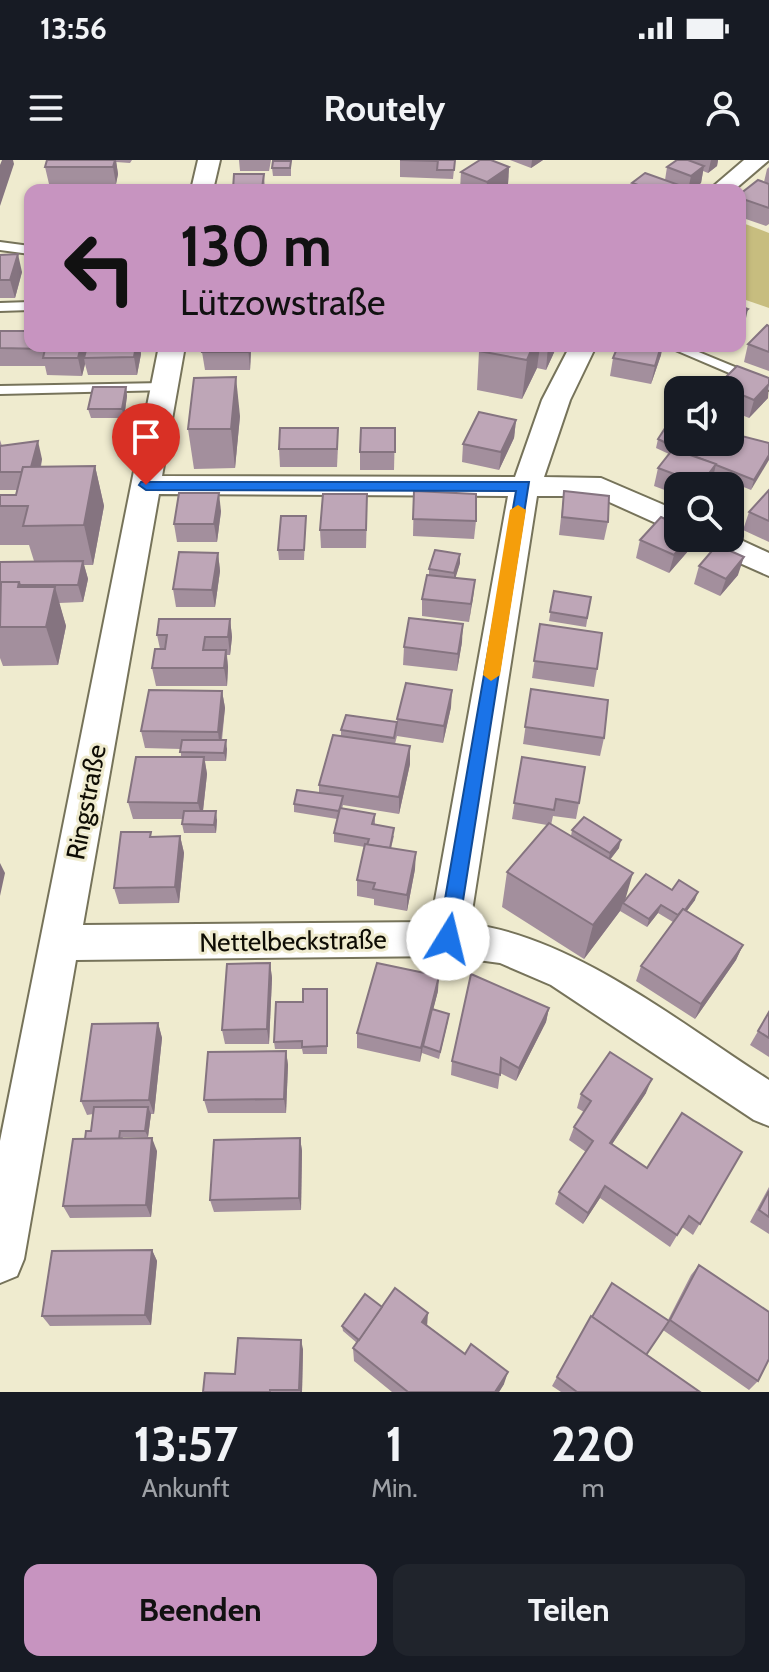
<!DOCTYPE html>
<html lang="de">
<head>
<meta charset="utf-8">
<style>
	body { margin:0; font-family:Cabin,sans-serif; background:#20242c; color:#f1f3f6; height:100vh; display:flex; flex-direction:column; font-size:30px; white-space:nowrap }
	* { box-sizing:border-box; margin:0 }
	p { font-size:26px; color:#9ea1a6 }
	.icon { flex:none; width:44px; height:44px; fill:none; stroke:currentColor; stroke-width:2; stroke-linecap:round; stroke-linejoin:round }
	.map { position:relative; height:1232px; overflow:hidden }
	.details { display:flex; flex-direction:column; background:#171b24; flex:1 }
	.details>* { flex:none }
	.top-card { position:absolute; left:24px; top:24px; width:722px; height:168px; border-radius:16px; box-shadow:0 2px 6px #0004; background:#c794c0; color:#111; overflow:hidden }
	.fabs { position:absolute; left:664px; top:216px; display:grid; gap:16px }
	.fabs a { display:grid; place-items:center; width:80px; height:80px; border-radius:16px; background:#171b24; box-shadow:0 2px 6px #0004; font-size:40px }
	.pin { position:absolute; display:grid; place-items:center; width:68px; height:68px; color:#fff; margin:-82px -34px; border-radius:50% 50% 50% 0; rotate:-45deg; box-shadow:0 0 8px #0007 }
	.pin .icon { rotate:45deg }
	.me { position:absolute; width:88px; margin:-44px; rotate:9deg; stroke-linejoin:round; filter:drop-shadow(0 0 6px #0008) }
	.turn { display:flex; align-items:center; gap:28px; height:168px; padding:0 24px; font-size:36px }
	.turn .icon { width:104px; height:104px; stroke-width:2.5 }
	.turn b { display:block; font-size:56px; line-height:68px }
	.eta { display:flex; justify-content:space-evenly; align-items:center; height:136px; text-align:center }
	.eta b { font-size:48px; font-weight:700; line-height:56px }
	.primary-button { display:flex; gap:16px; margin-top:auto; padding:16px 24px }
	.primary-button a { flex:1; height:92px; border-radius:16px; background:#c794c0; color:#111; font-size:32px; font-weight:700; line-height:92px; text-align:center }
	.primary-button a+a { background:#20242c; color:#f1f3f6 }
	.status { display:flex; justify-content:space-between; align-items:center; height:56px; padding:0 40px; background:#171b24; direction:ltr }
	.status svg { height:22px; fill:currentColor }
	header { display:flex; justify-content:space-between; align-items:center; height:104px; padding:0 24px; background:#171b24; font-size:36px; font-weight:700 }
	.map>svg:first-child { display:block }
</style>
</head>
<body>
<div class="status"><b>13:56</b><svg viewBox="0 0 49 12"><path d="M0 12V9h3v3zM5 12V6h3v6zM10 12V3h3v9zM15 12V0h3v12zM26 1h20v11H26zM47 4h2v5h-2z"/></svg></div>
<header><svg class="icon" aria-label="menu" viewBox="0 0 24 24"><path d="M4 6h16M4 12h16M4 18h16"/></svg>Routely<svg class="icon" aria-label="person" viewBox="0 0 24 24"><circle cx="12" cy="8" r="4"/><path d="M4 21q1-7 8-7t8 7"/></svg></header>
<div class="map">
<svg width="769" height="1232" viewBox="0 0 769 1232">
	<rect width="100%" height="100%" fill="#efebcf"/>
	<path fill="#c7bd7f" d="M740,62L769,73V148L740,138Z"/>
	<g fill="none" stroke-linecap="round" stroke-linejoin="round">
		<g stroke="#76735a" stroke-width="4">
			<g id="lane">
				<path d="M0,82L30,86V94L0,90Z"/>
				<path d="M30,142V150L0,151V143Z"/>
				<path d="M666,186H684L769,221V230Z"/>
				<path d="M164,223L171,227L169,230L0,234V226Z"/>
			</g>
		</g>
		<g stroke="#76735a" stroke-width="4">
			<g id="street">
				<path d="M198,0H220L213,30H191Z"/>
				<path d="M744,0H769L734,30H709Z"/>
				<path d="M159,186H185L162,316L515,317L542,240L570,186H596L570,240L544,317L601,318L678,351V373L596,336H537L470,764C575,778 681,864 769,920V966L754,960L551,825L500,803L448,796L76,800L24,1099L17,1116L0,1123V981ZM159,334L508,336L431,762L83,765Z"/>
				<path d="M730,375L769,393V416L699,385L695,378H730Z"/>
			</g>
		</g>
		<use href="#lane" fill="#fff" fill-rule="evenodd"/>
		<use href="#street" fill="#fff" fill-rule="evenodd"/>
	</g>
	<g fill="#a38f9d">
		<path d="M47,0H132L130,3L116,2L118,14L116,24H49L45,7Z"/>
		<path d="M239,0H271L269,11H240Z"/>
		<path d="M400,0H455L453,19L400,17Z"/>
		<path d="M510,0H543L531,8Z"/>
		<path d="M677,0H718L717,6L708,13L703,11L701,23L691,30H631L632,23L665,20L667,7Z"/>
		<path d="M291,1V16H273L272,8Z"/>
		<path d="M509,7L508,24L499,30H463L460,29L461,12Z"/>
		<path d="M769,7V64L766,66L740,57V34L764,22L767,9Z"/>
		<path d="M234,14H264L265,30H233Z"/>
		<path d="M0,95L22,112L15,138H0Z"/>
		<path d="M769,166V211L744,202L748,184Z"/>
		<path d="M0,171L30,186H143L142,189H140L141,194L137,215H88L85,204L82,216L47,215L45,206H0Z"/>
		<path d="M482,186H557L546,210L537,208L522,239L477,230L479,191Z"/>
		<path d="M251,191L250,210H205L202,192Z"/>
		<path d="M661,195L651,224L610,216L613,198Z"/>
		<path d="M718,225L768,238L749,258L730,250V230H716Z"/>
		<path d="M126,227L127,236L124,258H91L88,249Z"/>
		<path d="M240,256L235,308L194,309L188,269Z"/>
		<path d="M516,260L514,278L499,310L462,302L463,284Z"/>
		<path d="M395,268L394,310H360V292Z"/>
		<path d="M658,279L769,283L751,330L714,315L712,322L709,326H678V335L654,326L658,308L669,294L656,288Z"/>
		<path d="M0,280L2,286L42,299L41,307L95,306L104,346L93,405H84L88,419L83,442L59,443L66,466L58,505L3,506L0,498V402L34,401L29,385H0V335H16L17,330H0Z"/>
		<path d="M338,286L337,307H280L279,289Z"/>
		<path d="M769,330V382L743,370L749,352Z"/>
		<path d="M414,331L476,361L474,379L413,376Z"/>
		<path d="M564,331L608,362L604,380L559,375Z"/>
		<path d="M221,351L217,382H177L174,364Z"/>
		<path d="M367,352L366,388H321L320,370Z"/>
		<path d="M306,356L304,400H279L278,390Z"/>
		<path d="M692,378L689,390L669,413L636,398L640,380Z"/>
		<path d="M218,393L220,411L215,447H176L173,429Z"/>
		<path d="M460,403L455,418L475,420L469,462L422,456V439L429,415V409Z"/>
		<path d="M699,406L738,415L720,436L694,424Z"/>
		<path d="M554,431L591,437L586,467L549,461Z"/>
		<path d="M230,459L232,477L230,495H227L228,507L227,526H156L152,508L160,489L157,475Z"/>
		<path d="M540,464L597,509L594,527L532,518Z"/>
		<path d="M462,482L457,511L403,505L404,487Z"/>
		<path d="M531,529L604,578L600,596L523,584Z"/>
		<path d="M222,531L225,548L222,580L227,589L226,601H205L207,614L203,651L217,660L216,673H184L182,664L183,659H133L128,642L181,597V589L145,588L141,571Z"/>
		<path d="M451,547L443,583L397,576L395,584L410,586V604L399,654L343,645L342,649L375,654V664L394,676L391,688L415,709L407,751L374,745V739L357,736V720L365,687L334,682V673L337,659L294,652V644L319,633V625L341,576V570L397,562V559Z"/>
		<path d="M522,597L579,643L576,659L553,656L551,665L571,676L572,670L619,688L610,700L625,740L672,730L695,740L687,751L743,785L736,800L695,859L636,821L641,806L673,762L658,753L647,767L620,751L584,799L502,747L507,712L547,665L512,659Z"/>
		<path d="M180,676L184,693L179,743L119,744L114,728L152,677Z"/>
		<path d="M270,803L272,818L269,884H225L222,870Z"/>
		<path d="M438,831L433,849L448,861L439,899L422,893V892L420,902L357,888V873Z"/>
		<path d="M328,836L327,894H303L302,889H275L274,882L303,842Z"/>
		<path d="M549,848L546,862L516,921L500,913L498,929L451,915L452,901Z"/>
		<path d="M769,852V897L750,885Z"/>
		<path d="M158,863L162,878L154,954H151L148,977H123L122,979L157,991L151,1057L70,1058L63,1046L85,979L91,971L93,954L87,955L81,941Z"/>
		<path d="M286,891L288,905L286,953H208L204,940Z"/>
		<path d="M646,933L612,984L647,1008L742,992L693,1075L682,1067L670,1087L600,1038L583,1064L555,1044L559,1032L586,992L569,980L574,967L584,952L577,948L581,934Z"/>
		<path d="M300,978L302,991L301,1050L214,1052L210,1040Z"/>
		<path d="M769,1027V1074L750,1062Z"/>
		<path d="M152,1090L157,1101L151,1165L50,1166L42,1156Z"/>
		<path d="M699,1105L758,1221L749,1230L663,1170L646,1195L700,1232H561L552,1226L557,1217L668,1160L691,1115Z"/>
		<path d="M382,1147L427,1165L504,1224L499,1232H392L354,1201L353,1188L357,1183L343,1171L342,1166Z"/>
		<path d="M303,1189L302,1232H203L235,1214Z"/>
	</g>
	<g fill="#857480">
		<path d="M2,0H13L14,4L0,46V5Z"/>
		<path d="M115,0H116L118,14L116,24L113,7Z"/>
		<path d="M532,0H543L531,8Z"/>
		<path d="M711,0H718L717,6L708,13Z"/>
		<path d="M704,6L701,23L691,30H688L691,16Z"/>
		<path d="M509,7L508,24L499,30H486L487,22Z"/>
		<path d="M18,94L22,112L15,138L10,120Z"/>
		<path d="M748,149L744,167L740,170V156Z"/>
		<path d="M81,186H89L84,198L85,204L82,216L78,198Z"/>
		<path d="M136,186H140L141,194L137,215L134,197Z"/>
		<path d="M248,186H251V191L250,210Z"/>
		<path d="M533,186H540L537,208L522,239L527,200Z"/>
		<path d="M548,186H557L546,210Z"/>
		<path d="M661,186H663L661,195L651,224L655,206Z"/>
		<path d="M236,217L240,256L235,308L231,269Z"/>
		<path d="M769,224L768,238L749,258L754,240Z"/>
		<path d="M126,227L127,236L124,258L122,249Z"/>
		<path d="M516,260L514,278L499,310L501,292Z"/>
		<path d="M38,281L42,299L35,330L30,312Z"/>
		<path d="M769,295V300L751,330L754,320Z"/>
		<path d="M716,304L712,322L709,326H701Z"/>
		<path d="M95,306L104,346L93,405L84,365Z"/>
		<path d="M219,333L221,351L217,382L214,364Z"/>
		<path d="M688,378H692L689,390L669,413L674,395Z"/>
		<path d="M218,393L220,411L215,447L212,430Z"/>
		<path d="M460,394V403L454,423V413Z"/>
		<path d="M744,397L738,415L720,436L726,419Z"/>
		<path d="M83,401L88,419L83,442L78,425Z"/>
		<path d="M475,420L473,438L469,462L471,444Z"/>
		<path d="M55,427L66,466L58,505L46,467Z"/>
		<path d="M230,459L232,477L230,495L228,477Z"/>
		<path d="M463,464L462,482L457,511L458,494Z"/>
		<path d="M226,490L228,507L227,526L224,508Z"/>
		<path d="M452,530L451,547L443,583L444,566Z"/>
		<path d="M222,531L225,548L220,589L218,572Z"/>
		<path d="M226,580L227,589L226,601L224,593Z"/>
		<path d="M410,586V604L399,654V637Z"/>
		<path d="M204,597L207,614L202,659L198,643Z"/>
		<path d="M216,651L217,660L216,673L214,665Z"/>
		<path d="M180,676L184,693L179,743L175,727Z"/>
		<path d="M621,680L619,688L608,702L610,693Z"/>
		<path d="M416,692L415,709L407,751V735Z"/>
		<path d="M0,703L5,713L0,736Z"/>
		<path d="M633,713L624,744L623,743L620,751L584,799L593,765Z"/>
		<path d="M698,732L695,740L677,764L680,756Z"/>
		<path d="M661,745L658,753L647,767L649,759Z"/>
		<path d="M743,785L736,800L695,859L701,844Z"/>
		<path d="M270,803L272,818L269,884L267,869Z"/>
		<path d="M439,816L438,831L424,886H423L420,902L421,888Z"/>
		<path d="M549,848L546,862L516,921L519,908Z"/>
		<path d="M158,863L162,878L154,954L149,940Z"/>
		<path d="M286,891L288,905L286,953L284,939Z"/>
		<path d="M652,919L646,933L605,995L610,983Z"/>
		<path d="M148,947L151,954L148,977L145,971Z"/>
		<path d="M152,978L157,991L151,1057L146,1045Z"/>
		<path d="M300,978L302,991L301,1050L299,1038Z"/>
		<path d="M605,1026L600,1038L583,1064L588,1053Z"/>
		<path d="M152,1090L157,1101L151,1165L145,1155Z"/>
		<path d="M428,1153L427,1167L422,1162Z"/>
		<path d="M301,1180L303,1189L302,1232H300Z"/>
		<path d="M508,1212L504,1224L499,1232H495Z"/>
	</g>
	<g fill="#bea6b7" stroke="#857480" stroke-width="2">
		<path d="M47,0H115L113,7H45Z"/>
		<path d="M400,0H437V1Z"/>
		<path d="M438,0H455L454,10H437Z"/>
		<path d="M480,0H491L509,7L487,22L461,12Z"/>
		<path d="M677,0H688L704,6L691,16L667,7Z"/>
		<path d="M273,1H291L290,8H272Z"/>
		<path d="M645,13L679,25L673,30H653L632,23Z"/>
		<path d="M234,14H264L262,28L233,29Z"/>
		<path d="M758,20L769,24V48L740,38V34Z"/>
		<path d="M18,94L10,120H0V95Z"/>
		<path d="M740,146L748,149L740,156Z"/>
		<path d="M767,165L769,166V192L748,184Z"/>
		<path d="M0,171H30V186H81L78,198H43L45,189L0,188Z"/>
		<path d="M87,186H136L134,197L84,198Z"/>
		<path d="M203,186H248V192H202Z"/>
		<path d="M482,186H533L527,200L479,191Z"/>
		<path d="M618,186H661L655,206L613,198Z"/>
		<path d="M737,206L769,218V224L754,240L718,225Z"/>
		<path d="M236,217L231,269H188L194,218Z"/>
		<path d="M93,227H126L122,249H88Z"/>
		<path d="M479,252L516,260L501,292L463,284Z"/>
		<path d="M671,259L678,261V282H730V273L769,283V295L754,320L686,293L658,279Z"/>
		<path d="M280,268H338L337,289H279Z"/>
		<path d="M361,268H395V292H360Z"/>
		<path d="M38,281L31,307H23L22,312H0V286Z"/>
		<path d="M673,289L716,304L701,324L658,308Z"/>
		<path d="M95,306L84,365L23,366L28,346H0V335H16L23,307Z"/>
		<path d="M769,330V361L749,352Z"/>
		<path d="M414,331L476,334V361L413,359Z"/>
		<path d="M564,331L609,336L608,362L562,357Z"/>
		<path d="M179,333H219L214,364H174Z"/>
		<path d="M323,334H367L366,370H320Z"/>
		<path d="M281,356H306L304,390H278Z"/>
		<path d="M661,357L678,365V378H688L674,395L640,380Z"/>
		<path d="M717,385L744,397L726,419L699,406Z"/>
		<path d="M435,390L460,394L454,413L429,409Z"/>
		<path d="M179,392L218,393L212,430L173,429Z"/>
		<path d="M83,401L78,425H20L19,422H1L0,423V402Z"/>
		<path d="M427,415L475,420L471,444L422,439Z"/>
		<path d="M1,422H19L18,427H55L46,467H0Z"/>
		<path d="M554,431L591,437L587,458L550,452Z"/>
		<path d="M409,458L463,464L458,494L404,487Z"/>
		<path d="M159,459H230L228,477H205L203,490H226L224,508H152L155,489H165L167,475H157Z"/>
		<path d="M540,464L602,473L597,509L534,501Z"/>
		<path d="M406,523L452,530L444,566L397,559Z"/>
		<path d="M531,529L608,540L604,578L525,567Z"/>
		<path d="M149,530L222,531L218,572L141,571Z"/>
		<path d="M346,555L397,562L394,578L341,570Z"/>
		<path d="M333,575L410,586L399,637L319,625Z"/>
		<path d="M182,580H226L224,593L180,592Z"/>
		<path d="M136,597H204L198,643L128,642Z"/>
		<path d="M522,597L585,607L579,643L556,639L554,650L514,643Z"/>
		<path d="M297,630L343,636L339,651L294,644Z"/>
		<path d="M340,648L375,654L372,664L394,668L390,688L367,685L369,679L334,673Z"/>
		<path d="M184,651H216L214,665L182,664Z"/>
		<path d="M584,657L621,680L610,693L572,670Z"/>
		<path d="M549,663L633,713L593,765L507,712Z"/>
		<path d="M121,672H151L150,677L180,676L175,727L114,728Z"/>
		<path d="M365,684L416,692L407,735L373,729L375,723L357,720Z"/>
		<path d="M646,714L672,730L679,720L698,732L685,750L683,749L678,755L661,745L649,759L623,743Z"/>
		<path d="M683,749L743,785L701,844L641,806Z"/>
		<path d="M270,803L267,869L222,870L227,804Z"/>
		<path d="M377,803L439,816L421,888L357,873Z"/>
		<path d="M471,814L549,848L519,908L501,898L500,915L452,901Z"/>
		<path d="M303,829H327V886L302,887V881L274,882L276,842H303Z"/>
		<path d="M432,849L449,854L440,892L423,886Z"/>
		<path d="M769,852V878L758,871Z"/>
		<path d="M158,863L149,940L81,941L92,864Z"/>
		<path d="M286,891L284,939L204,940L208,892Z"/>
		<path d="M610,892L652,919L610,983L647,1008L682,953L742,992L700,1064L689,1056L677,1075L605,1026L588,1053L559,1032L593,981L574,967L591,941L581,934Z"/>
		<path d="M94,947H148L145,971H120L119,979H85L86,971H91Z"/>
		<path d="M152,978L146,1045L63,1046L73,979Z"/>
		<path d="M300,978L299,1038L210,1040L214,980Z"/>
		<path d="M769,1031V1057L759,1050Z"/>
		<path d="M152,1090L145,1155L42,1156L52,1091Z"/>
		<path d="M699,1105L769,1152V1199L758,1221L670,1160Z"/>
		<path d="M612,1123L669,1161L646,1195L592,1157Z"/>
		<path d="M395,1128L428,1153L422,1162L465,1194L471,1184L508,1212L495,1232H408L353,1188Z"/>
		<path d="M365,1134L382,1147L359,1180L342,1166Z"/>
		<path d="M591,1156L700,1232H577L557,1217Z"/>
		<path d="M238,1178L301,1180L299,1230H270V1232H203L205,1213L235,1214Z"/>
	</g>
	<path fill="#1a73e8" stroke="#114b97" stroke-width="2" d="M141,322H529L456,785H441L438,779L516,331L146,330L139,325Z"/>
	<path fill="#f59e0b" d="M518,345L526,350L500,515L491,521L483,515L510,350Z"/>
	<g text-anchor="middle" stroke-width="6" stroke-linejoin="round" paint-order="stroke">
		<g font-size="26" fill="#0e0c04" stroke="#efebcf">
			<text transform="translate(86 642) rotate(-79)" y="9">Ringstraße</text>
			<text transform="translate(293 781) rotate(-1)" y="9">Nettelbeckstraße</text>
		</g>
	</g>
</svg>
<div class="fabs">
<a><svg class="icon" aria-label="sound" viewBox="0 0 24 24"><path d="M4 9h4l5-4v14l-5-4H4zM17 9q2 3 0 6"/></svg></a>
<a><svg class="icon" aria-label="search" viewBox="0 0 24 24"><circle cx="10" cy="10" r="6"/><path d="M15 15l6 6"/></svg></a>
</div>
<div class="pin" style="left:146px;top:325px;background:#d93025"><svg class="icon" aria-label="arrive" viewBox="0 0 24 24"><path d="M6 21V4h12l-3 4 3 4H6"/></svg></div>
<svg class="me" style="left:448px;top:779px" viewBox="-20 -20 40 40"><circle r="19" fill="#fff"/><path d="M0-13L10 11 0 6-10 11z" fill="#1a73e8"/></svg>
<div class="top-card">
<div class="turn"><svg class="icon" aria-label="left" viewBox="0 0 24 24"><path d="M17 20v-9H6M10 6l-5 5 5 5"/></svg><div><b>130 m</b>Lützowstraße</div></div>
</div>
</div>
<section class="details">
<div class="eta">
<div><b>13:57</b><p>Ankunft</p></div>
<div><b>1</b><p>Min.</p></div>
<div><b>220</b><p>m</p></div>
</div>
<div class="primary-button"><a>Beenden</a><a>Teilen</a></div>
</section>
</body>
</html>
